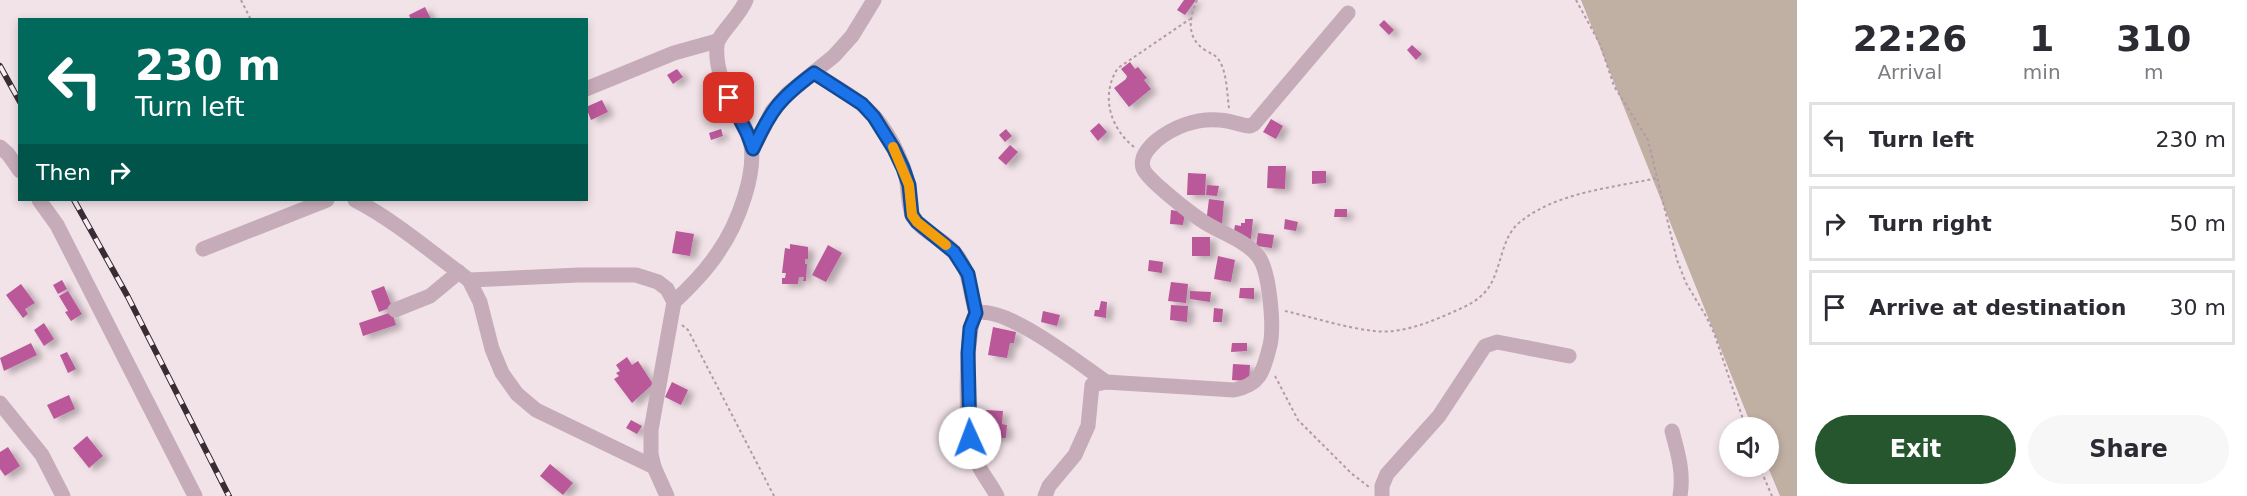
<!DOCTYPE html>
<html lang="en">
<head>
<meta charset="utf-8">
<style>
	body { margin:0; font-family:"DejaVu Sans",sans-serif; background:#f7f7f7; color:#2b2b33; height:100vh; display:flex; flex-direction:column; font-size:22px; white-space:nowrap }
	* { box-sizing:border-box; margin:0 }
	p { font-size:20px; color:#7c7c81 }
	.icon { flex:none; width:33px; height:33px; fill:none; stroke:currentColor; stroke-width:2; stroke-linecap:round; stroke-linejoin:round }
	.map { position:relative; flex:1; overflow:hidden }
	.panel { display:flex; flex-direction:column; background:#fff; width:450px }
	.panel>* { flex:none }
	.top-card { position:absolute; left:18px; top:18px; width:570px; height:183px; border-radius:0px; box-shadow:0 3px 9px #0003; background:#00695c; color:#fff; overflow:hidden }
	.controls { position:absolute; left:1719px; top:417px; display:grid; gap:12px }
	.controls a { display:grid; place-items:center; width:60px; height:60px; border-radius:50%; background:#fff; box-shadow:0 3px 9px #0003; font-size:30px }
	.pin { position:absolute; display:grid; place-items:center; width:51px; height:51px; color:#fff; margin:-26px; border-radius:12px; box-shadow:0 3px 9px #0006 }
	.me { position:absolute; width:66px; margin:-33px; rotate:358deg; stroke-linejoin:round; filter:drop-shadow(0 0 4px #0008) }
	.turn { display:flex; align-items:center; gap:21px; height:126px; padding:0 18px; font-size:27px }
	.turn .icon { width:78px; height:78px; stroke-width:2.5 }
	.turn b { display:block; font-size:42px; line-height:51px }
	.then { display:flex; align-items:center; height:57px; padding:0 18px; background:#0003; gap:12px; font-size:22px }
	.eta { display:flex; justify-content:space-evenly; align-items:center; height:102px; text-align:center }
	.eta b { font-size:36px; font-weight:600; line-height:42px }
	.button { display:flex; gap:12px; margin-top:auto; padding:12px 18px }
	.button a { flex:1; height:69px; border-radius:36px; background:#26562d; color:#fff; font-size:24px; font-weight:600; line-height:69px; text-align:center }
	.button a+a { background:#f7f7f7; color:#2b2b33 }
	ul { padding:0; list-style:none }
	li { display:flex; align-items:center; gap:18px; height:75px; margin:0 12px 9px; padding:0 6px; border:3px solid #e1e1e2; border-radius:0px }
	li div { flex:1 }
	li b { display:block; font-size:22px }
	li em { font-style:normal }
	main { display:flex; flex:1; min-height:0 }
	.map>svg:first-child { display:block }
</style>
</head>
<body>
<main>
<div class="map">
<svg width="1797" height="496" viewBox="0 0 1797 496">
	<defs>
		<filter id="shadow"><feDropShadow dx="6" dy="3.5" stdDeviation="3" flood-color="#0004"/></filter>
	</defs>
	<rect width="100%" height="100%" fill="#f2e3e8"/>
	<path fill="#c0afa3" d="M1581,0H1797V496H1780L1768,467V428L1752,427Z"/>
	<g fill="#ba5899" filter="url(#shadow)">
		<path d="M1184,0H1196L1185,15L1177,10Z"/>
		<path d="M425,7L431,19L411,20L409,15Z"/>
		<path d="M1384,20L1394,30L1389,35L1379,25Z"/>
		<path d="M1412,45L1422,54L1416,60L1407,50Z"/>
		<path d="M1130,62L1135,69L1138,67L1147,78L1144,80L1151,89L1129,107L1114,88L1126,79L1127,76L1121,69Z"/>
		<path d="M677,69L683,77L673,84L667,75Z"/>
		<path d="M602,100L608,112L591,120L586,107Z"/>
		<path d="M1271,119L1283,126L1276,139L1263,132Z"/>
		<path d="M1099,123L1107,132L1098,141L1090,131Z"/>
		<path d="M721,129L723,136L711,140L709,133Z"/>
		<path d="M1006,129L1012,136L1005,142L999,135Z"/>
		<path d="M1010,145L1018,152L1006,165L998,158Z"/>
		<path d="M1268,166H1286L1285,189L1267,188Z"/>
		<path d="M1312,171H1326V183L1312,184Z"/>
		<path d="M1188,173L1206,174L1205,195H1187Z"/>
		<path d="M1207,185L1219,186L1217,196L1206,195Z"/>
		<path d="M1209,199L1224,201L1222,225L1206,223Z"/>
		<path d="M1335,209H1347V217H1334Z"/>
		<path d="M1171,210L1185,212L1183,225L1170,224Z"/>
		<path d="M1245,219H1253L1251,239L1233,237L1235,225L1241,226V223H1245Z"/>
		<path d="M1285,219L1298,222L1296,231L1284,229Z"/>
		<path d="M676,231L694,234L690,256L672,253Z"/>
		<path d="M1258,233L1274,235L1272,248L1256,246Z"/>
		<rect x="1192" y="237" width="18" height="19"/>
		<path d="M790,244L808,247V259H805V264H807L806,281H803L804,277H799L798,284H782V278H785L786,273H782L785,248L790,249Z"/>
		<path d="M828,245L842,253L826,282L812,275Z"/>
		<path d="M1218,256L1235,260L1231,282L1214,279Z"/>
		<path d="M1149,260L1163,262L1162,273L1148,271Z"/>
		<path d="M62,280L67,289L58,294L53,285Z"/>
		<path d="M1171,282L1188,284L1186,303L1168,301Z"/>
		<path d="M21,284L35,303L25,309L28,314L23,318L6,295Z"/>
		<path d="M384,286L392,307L379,312L371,291Z"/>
		<path d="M1240,288H1254V299L1239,298Z"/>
		<path d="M68,291L82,314L71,321L65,312L68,311L59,296Z"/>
		<path d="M1190,291L1211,292L1210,302L1190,299Z"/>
		<path d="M1101,301L1107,302L1106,318L1094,316L1095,310H1099Z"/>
		<path d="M1171,305L1188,306L1187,322L1170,320Z"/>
		<path d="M1214,308L1223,309L1222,322H1213Z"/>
		<path d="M1043,311L1060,315L1057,326L1041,322Z"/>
		<path d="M392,312L396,325L363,336L359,323Z"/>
		<path d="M44,323L54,339L44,346L34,330Z"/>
		<path d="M993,327L1016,332L1014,343H1010L1007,358L988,355Z"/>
		<path d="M31,343L37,355L4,371L0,358Z"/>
		<path d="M1232,343H1247V351L1231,352Z"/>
		<path d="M67,352L76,369L68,373L60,355Z"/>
		<path d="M627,357L632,365L638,361L653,384L632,403L614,379L619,376L616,373L620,371L616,365Z"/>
		<path d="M1233,364L1250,365L1249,381L1232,380Z"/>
		<path d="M672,382L688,390L681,405L665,397Z"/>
		<path d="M69,395L75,409L54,419L47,405Z"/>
		<path d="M986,410L1003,411L1002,424L1007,425L1006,438L984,437Z"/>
		<path d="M631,420L642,426L637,434L626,428Z"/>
		<path d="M87,436L103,456L89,468L73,448Z"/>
		<path d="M8,447L20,466L5,476L0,469V452Z"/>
		<path d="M550,464L573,483L563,495L540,476Z"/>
	</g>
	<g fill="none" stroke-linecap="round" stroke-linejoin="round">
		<g stroke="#b599a6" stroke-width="2" stroke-dasharray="3 3" stroke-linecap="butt">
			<path d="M241,0L251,20"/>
			<path d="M1197,0C1189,18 1186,38 1205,50C1211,54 1217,55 1220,62C1227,74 1227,94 1229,108"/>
			<path d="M1576,0L1600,44L1614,86L1648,140L1677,260L1686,283L1707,318L1714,333L1746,428"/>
			<path d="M1134,147C1110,128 1100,95 1118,68L1190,19"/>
			<path d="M1285,311C1312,317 1346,328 1374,331C1401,334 1428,323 1453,312C1467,306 1480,300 1489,287C1502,267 1501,237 1520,222C1557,192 1612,188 1657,178"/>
			<path d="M682,325L688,330L774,496"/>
			<path d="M1275,376L1298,420L1351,473L1369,487"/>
			<path d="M1759,466L1772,496"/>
		</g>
		<g stroke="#c6acb8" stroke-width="15">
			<path d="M814,73C829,83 846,92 860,103C881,118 897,148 905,172C909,186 907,205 913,217C922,232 944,239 955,253C971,271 969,291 976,313"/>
			<path d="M586,89L674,53L717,41"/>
			<path d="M0,147L8,154L20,171"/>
			<path d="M753,149L772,111L788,93L834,56L852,36L874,0"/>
			<path d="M39,200L57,225L195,496"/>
			<path d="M355,200C397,222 431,252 469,280L579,275H636L658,282L667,289L674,302L651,430V454L654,467L667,496"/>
			<path d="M203,249L327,200"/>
			<path d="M469,280L480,302L492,349L502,373L517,394L536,410L654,467"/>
			<path d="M674,302C690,287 705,272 717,254C737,226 761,167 748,134C736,104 714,80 717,45C718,34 741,15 746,0"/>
			<path d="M395,310L430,296L459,272"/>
			<path d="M0,403L42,455L63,496"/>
			<path d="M1672,431C1678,453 1684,473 1680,496"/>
			<path d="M997,496C989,481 977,468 972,451C965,433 965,328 976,313C1006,305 1080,364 1106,382"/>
			<path d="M1045,496L1049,486L1075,455L1088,426L1092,385L1106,382L1234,390C1259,385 1263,373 1269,349C1275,331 1270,271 1258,256C1245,240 1221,233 1204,222C1193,215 1146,179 1143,168C1140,158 1148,148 1156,141C1173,127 1196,118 1219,120C1229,120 1239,125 1250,126L1254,124L1348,13"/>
			<path d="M1382,496V486L1387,474L1439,416L1485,346L1497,342L1569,356"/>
		</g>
		<g stroke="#392c34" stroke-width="6">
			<g id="rail">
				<path d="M0,66L20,102"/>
				<path d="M74,200L128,297L229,496"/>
			</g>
		</g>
		<use href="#rail" stroke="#f9eff3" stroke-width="4" stroke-dasharray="11" stroke-linecap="butt"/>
	</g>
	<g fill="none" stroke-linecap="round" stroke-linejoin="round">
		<g stroke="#114b97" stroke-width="15">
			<path id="route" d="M729,98L747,133L753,149C771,110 779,99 814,73L862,104L874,117L894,149L903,168L909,185L912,215L917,222L954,252L968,274L976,313L970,328L968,353L970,438"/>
		</g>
		<use href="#route" stroke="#1a73e8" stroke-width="10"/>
		<path stroke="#f59e0b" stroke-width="10" d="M893,147L909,185L912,215L917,222L946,245"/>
	</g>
</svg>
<div class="controls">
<a><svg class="icon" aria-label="sound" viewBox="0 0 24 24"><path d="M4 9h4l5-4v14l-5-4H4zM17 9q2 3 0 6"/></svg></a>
</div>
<div class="pin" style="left:729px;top:98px;background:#d93025"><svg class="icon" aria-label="arrive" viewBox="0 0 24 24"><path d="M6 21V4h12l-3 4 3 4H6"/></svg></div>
<svg class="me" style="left:970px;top:438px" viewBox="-20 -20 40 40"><circle r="19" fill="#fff"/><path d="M0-13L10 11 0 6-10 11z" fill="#1a73e8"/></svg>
<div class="top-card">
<div class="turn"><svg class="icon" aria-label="left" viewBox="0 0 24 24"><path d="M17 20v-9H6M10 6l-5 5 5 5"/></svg><div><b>230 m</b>Turn left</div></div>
<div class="then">Then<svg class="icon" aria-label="right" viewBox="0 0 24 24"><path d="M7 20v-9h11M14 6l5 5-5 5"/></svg></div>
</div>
</div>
<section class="panel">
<div class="eta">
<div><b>22:26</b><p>Arrival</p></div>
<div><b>1</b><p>min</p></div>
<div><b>310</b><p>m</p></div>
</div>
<ul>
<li><svg class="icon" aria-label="left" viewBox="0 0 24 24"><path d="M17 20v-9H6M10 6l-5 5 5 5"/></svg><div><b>Turn left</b></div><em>230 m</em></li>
<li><svg class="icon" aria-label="right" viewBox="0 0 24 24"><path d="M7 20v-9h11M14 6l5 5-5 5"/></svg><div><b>Turn right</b></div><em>50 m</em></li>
<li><svg class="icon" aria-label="arrive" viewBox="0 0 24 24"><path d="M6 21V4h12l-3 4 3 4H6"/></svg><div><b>Arrive at destination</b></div><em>30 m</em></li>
</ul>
<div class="button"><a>Exit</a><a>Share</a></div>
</section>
</main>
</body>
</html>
